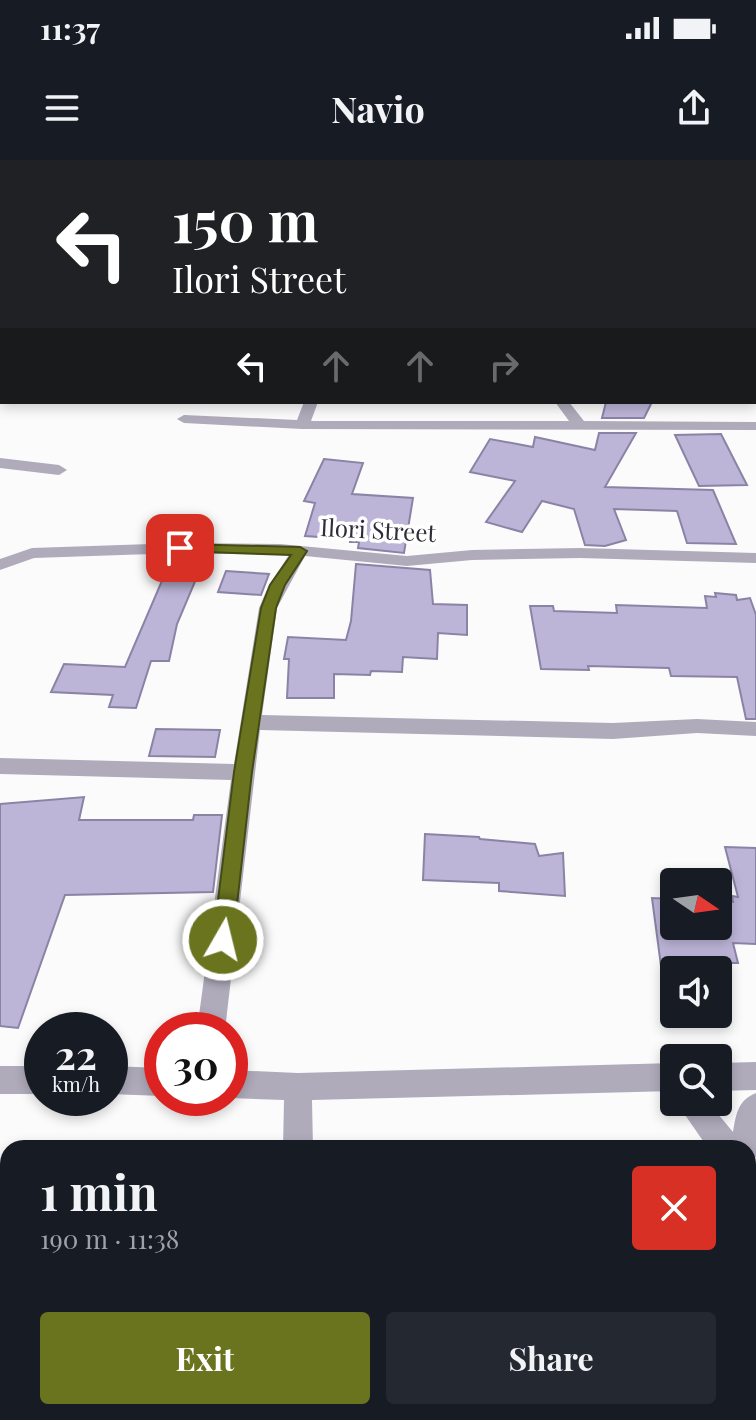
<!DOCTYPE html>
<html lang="en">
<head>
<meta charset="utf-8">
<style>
	body { margin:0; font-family:"Playfair Display",serif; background:#242831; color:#f1f3f6; height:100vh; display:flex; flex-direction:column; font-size:30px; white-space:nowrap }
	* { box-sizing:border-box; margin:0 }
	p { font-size:26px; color:#9ea1a6 }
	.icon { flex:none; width:44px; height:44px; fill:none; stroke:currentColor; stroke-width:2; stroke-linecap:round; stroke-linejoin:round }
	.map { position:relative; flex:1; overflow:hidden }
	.details { position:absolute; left:0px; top:980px; width:756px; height:280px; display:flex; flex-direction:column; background:#171b24; border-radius:24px 24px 0 0; box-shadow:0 4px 12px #0003 }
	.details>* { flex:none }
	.guide { position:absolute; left:0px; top:0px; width:756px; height:244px; box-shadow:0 4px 12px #0003; background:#202124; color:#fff; overflow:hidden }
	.needle { width:52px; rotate:103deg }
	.fabs { position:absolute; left:660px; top:708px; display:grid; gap:16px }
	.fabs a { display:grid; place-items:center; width:72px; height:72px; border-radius:8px; background:#171b24; box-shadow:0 4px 12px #0003; font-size:40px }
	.speed { position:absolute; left:24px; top:852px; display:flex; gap:16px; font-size:40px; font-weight:700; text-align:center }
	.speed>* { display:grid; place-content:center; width:104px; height:104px; border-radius:50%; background:#171b24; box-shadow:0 4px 12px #0003; line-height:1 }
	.speed small { font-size:20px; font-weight:400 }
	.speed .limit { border:12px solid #d22; background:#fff; color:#111 }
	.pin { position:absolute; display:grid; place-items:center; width:68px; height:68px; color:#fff; margin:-34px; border-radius:16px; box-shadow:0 4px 12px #0006 }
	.me { position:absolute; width:88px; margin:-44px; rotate:8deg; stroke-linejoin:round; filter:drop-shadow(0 0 6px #0008) }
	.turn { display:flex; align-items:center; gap:28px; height:168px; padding:0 40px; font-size:36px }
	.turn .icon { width:104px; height:104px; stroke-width:2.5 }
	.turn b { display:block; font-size:56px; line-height:68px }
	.lanes { display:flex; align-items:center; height:76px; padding:0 40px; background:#0003; justify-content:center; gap:40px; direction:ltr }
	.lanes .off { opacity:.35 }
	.round { display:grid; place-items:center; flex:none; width:84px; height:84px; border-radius:8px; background:#242831 }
	.head { display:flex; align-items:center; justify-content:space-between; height:136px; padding:0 40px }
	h1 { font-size:48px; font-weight:700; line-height:60px }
	.primary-button { display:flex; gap:16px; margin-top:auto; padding:16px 40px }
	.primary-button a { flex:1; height:92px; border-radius:8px; background:#6a741e; color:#fff; font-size:32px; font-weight:700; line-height:92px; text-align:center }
	.primary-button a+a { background:#242831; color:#f1f3f6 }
	.status { display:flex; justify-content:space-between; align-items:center; height:56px; padding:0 40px; background:#171b24; direction:ltr }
	.status svg { height:22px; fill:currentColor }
	header { display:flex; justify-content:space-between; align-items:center; height:104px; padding:0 40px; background:#171b24; font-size:36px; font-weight:700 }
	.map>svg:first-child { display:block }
</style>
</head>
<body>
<div class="status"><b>11:37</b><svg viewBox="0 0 49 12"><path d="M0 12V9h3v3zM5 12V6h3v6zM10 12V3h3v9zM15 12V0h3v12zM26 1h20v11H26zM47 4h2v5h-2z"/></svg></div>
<header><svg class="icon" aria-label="menu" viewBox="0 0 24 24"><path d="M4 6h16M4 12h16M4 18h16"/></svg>Navio<svg class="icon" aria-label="share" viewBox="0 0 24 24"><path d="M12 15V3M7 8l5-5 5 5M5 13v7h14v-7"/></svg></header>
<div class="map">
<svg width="756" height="1260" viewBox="0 0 756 1260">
	<rect width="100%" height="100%" fill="#fbfbfb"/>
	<g fill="#bdb5d8" stroke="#8b83a5" stroke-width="2">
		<path d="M606,242H652L644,258H602Z"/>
		<path d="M599,273H636L605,327L713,330L736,384L687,383L677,351L614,349L626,380L605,386L585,385L574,349L542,341L522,372L486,362L515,321L470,312L490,279L533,287L535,277L595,290Z"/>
		<path d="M721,274L747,325L699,326L675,275Z"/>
		<path d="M324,299L363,303L352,334L413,338L404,393L358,388L359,382H350V379L305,376L315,343L304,341Z"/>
		<path d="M356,404L430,410L433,444L467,445V475L438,473L437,499L403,497L402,512L371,511L370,515L334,514V538H287L289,499H284L288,477L346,480L351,461Z"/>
		<path d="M167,409L199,412L177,464L169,501H151L136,548L109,547L113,535L51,532L64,504L125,507Z"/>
		<path d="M226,411L269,414L261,435L218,432Z"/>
		<path d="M715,433L736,435L737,440L750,438L756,455V559H746L737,517L671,516L669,508L588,506L589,510L541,509L530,446H553L554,451L617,453L616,445L707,448L705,436L716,437Z"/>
		<path d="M156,569L220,570L215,597L149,596Z"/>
		<path d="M84,637L79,660H193L194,655H222L213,732L65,735L18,868L0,866V644Z"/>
		<path d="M425,674L479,677L480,679L535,684L539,696L563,693L565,736L499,731V723L423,720Z"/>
		<path d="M725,687L756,688V784L733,783L738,803H674V805L661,806L652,738L674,739V766H718V741L733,742L732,736L738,737Z"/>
	</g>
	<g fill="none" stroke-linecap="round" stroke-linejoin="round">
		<g fill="#afabbb" fill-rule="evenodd">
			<path d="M727,0H740L741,2H728Z"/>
			<path d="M754,5L756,6V12L754,11Z"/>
			<path d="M2,24V31L0,32V25Z"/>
			<path d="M756,29V35L754,36V30Z"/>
			<rect x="0" y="110" width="2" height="6"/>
			<path d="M2,140V149L0,150V141Z"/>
			<rect x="754" y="150" width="2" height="8"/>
			<rect x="0" y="191" width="2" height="8"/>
			<path d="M754,209L756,210V220H754Z"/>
			<path d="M304,242H318L311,261H569L555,242H569L584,261L756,262V270L302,269L184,263L177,259L184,255L297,260Z"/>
			<path d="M0,298L59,305L67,310L59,315L0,308Z"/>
			<path d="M180,383L280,384L407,396L472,390L580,388L756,393V403L580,398L472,400L407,406L305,396L277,448L262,555L613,563L697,559L756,562V576L697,573L613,579L260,570L225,870H197L231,620L0,614V598L234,604L259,448L269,425L289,395L180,393L34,398L0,410V399L32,388Z"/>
			<path d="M756,902V930L718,931V903Z"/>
			<path d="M674,903V931L312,940L313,988H283L284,940L230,938V910L298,913Z"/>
			<rect x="0" y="906" width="42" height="28"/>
			<path d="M110,906L162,908V936L110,934Z"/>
			<path d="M756,933V997L748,1001V988H708L676,942H708L733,972C736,954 738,940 756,933Z"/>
			<path d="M748,1031L756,1034V1108L748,1104Z"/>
			<path d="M256,1252H290V1260H254Z"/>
		</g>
	</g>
	<path fill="#6a741e" stroke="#454b14" stroke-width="2" d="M180,384L300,387L307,391L285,425L276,448L252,612L233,780L230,786L223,789L216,786L213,780L234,612L261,448L270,425L291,395L175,391V385Z"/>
	<g text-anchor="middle" stroke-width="7" stroke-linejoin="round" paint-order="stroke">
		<g font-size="24" fill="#302d3b" stroke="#fff">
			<text transform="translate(378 371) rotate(3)" y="8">Ilori Street</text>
		</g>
	</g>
</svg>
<div class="fabs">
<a><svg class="needle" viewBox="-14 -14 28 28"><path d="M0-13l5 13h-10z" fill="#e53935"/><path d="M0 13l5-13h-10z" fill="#9ea1a6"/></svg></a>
<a><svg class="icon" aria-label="sound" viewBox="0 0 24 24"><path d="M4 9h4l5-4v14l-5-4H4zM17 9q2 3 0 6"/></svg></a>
<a><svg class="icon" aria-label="search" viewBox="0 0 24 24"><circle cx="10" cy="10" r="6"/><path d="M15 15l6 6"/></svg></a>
</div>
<div class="speed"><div>22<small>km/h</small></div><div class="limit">30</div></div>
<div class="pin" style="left:180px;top:388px;background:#d93025"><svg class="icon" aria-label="arrive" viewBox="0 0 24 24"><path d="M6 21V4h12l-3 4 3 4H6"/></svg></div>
<svg class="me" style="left:223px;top:780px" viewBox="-20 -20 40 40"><circle r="17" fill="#6a741e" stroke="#fff" stroke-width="3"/><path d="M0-11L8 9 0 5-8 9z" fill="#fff"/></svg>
<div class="guide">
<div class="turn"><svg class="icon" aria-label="left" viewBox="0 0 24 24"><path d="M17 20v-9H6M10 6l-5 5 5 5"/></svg><div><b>150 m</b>Ilori Street</div></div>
<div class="lanes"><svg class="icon" aria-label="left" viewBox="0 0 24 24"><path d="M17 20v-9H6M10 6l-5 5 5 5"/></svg><svg class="icon off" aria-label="ahead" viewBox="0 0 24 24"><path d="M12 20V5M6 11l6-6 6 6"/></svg><svg class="icon off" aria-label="ahead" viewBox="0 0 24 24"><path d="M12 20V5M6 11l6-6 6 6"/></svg><svg class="icon off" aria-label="right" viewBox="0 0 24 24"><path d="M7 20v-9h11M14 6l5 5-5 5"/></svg></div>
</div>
<section class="details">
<div class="head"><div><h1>1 min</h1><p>190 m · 11:38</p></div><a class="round" style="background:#d93025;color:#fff"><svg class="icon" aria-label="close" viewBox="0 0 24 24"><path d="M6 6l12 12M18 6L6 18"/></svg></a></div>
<div class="primary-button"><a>Exit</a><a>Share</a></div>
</section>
</div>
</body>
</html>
